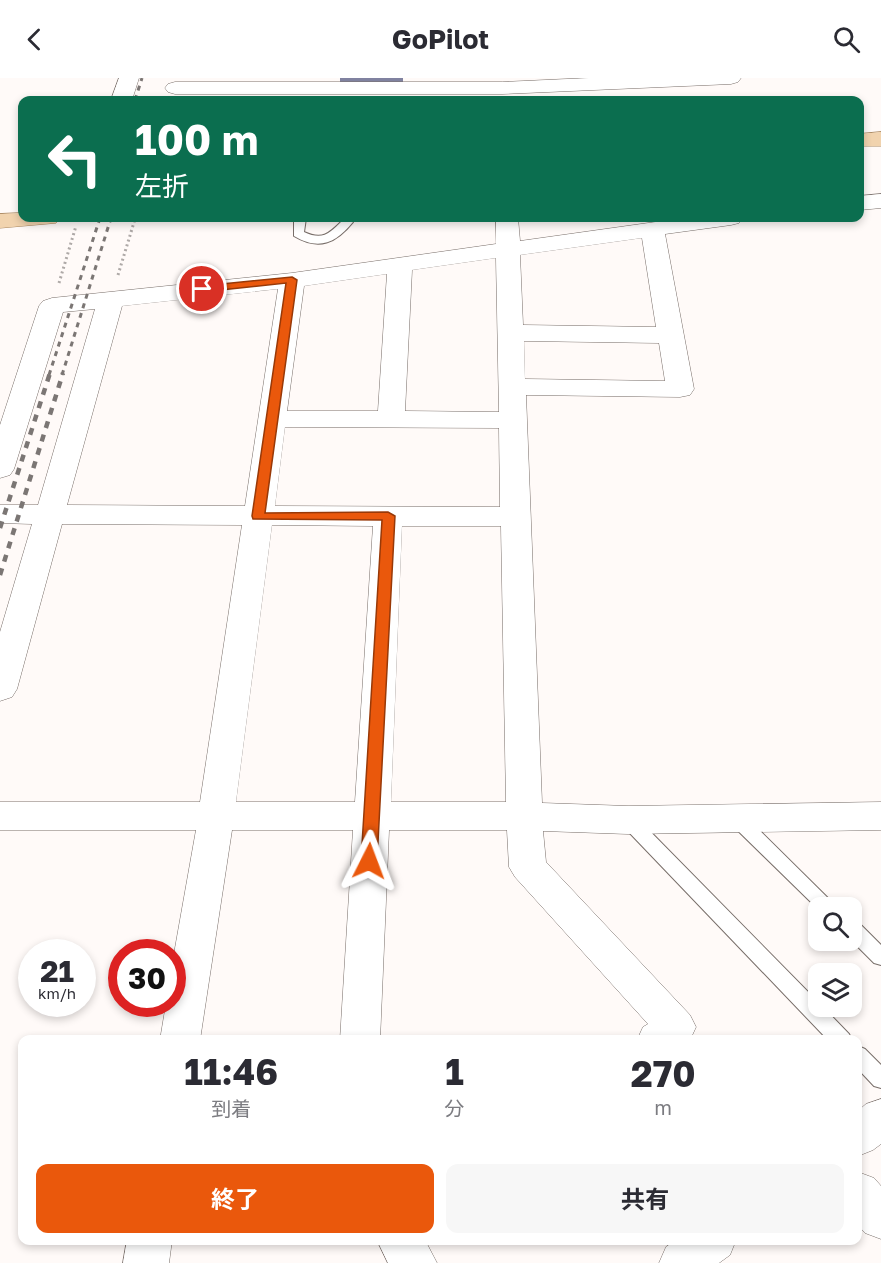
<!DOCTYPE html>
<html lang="ja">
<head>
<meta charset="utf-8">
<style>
	body { margin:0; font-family:"Golos Text","Noto Sans JP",sans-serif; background:#f7f7f7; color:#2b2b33; height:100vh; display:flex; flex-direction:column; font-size:22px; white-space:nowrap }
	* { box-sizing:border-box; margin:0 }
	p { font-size:20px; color:#7c7c81 }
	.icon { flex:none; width:33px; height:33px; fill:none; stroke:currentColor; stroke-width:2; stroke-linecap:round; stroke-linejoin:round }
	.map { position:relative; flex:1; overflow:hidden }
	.panel { position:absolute; left:18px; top:957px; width:844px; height:210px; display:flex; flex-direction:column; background:#fff; border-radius:12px; box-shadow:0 3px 9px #0003 }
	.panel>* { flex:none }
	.top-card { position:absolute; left:18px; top:18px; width:846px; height:126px; border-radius:12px; box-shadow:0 3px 9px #0003; background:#0b6e4f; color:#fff; overflow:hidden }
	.tools { position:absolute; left:808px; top:819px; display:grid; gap:12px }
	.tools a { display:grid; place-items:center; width:54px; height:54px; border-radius:12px; background:#fff; box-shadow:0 3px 9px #0003; font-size:30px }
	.speed { position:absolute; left:18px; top:861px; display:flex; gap:12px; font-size:30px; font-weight:700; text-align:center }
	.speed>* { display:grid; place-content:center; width:78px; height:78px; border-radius:50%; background:#fff; box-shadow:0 3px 9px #0003; line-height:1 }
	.speed small { font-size:15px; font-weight:400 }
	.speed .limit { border:9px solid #d22; background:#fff; color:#111 }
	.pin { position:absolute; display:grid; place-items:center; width:51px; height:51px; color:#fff; margin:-26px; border:3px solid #fff; border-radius:50%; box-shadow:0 2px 6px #0007 }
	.me { position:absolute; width:66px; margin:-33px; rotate:3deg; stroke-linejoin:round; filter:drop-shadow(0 0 4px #0008) }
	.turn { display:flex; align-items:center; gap:21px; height:126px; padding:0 18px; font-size:27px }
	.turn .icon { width:78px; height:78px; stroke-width:2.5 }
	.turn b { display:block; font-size:42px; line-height:51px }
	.eta { display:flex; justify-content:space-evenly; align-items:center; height:102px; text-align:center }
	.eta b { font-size:36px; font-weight:700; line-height:42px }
	.cta { display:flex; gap:12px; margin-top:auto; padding:12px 18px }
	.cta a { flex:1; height:69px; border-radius:12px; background:#ea580c; color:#fff; font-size:24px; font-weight:700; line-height:69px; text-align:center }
	.cta a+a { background:#f7f7f7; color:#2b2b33 }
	header { display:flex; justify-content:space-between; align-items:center; height:78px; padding:0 18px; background:#fff; font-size:27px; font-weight:700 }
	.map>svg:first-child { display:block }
</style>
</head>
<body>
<header><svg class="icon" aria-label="back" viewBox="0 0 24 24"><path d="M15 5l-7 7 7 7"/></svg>GoPilot<svg class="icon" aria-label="search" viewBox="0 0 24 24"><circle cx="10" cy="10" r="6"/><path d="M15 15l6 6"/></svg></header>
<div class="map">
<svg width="881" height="1185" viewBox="0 0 881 1185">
	<rect width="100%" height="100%" fill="#fffaf8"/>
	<rect fill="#8082a0" x="340" y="0" width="63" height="4"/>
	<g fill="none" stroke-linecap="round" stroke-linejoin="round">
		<g stroke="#786e69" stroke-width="2">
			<g id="lane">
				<path d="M294,140H306L304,154C323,163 330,155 343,142H351L353,144C336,165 319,173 294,158Z"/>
				<path d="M736,733L742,735L838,830H819V832L730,745L727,740L730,735Z"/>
				<path d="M628,735L634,737L819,925V928H822L849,956L852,962H828L622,747L619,742L622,737Z"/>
				<path d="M852,843L859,845L881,867V887L874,885L851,862Z"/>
				<path d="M858,968L865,971L881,987V1010L874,1008L858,991Z"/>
			</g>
		</g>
		<g stroke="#786e69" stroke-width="1">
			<g id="street">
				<path d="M119,0H139L132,22H111Z"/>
				<path d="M589,0H741L738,4L731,6L502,16H175L168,14L165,10L168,6L175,4H502Z"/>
				<path d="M881,116V130L860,132V118Z"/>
				<path d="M496,140H518L520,163L684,140H743L739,145L731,147L665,156L694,311L690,317L680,319L526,317L542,725L628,728L881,724V752L628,756L543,753L546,784L690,937L696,949L690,962H637L643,949L648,946L515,799L509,789L507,752H389L380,962H340L353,752H232L200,962H160L166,926H172V887L196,752H0V724H200L242,447L62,446L17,611L12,619L0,623V554L32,446L0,445V427H38L95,231L63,234L14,391L10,397L0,400V347L39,228L43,223L52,220L292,195L496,166ZM642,160L656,249L523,247L520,177ZM496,180L499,334L405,333L412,192ZM387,196L378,333H287L304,208ZM278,211L245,428L67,427L122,228ZM524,263L659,265L665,303L525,301ZM285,349L499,350L500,429L275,428ZM272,447L373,448L355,724H236ZM402,448H501L506,724H391Z"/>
				<path d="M881,1021V1066L873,1072L858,1078V1033L866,1026Z"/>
				<path d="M858,1094L874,1100L881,1108V1161L865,1155L858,1147Z"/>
				<path d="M127,1162H172L169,1185H123Z"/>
				<path d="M377,1162H425L437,1185H388Z"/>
				<path d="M676,1162H736L730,1177L719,1185H659L666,1169Z"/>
			</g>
		</g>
		<g stroke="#a9875f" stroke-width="1">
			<g id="primary">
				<path d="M881,54V68H860V56Z"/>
				<path d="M22,135V140H60L56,145L0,150V136Z"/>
			</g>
		</g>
		<g stroke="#aea9a7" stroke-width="3" stroke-dasharray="2 3" stroke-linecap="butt">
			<path d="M118,197L135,141"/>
			<path d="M59,205L76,148"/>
		</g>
		<use href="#lane" fill="#fff" fill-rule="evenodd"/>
		<use href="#street" fill="#fff" fill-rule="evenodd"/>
		<use href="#primary" fill="#f1d3ae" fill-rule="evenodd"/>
		<g stroke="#7b7674" stroke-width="3" stroke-dasharray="5 5" stroke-linecap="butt">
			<path d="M135,22L142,0"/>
			<path d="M49,297L100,140"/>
			<path d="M62,297L111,140"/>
		</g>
		<g stroke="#7b7674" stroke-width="4.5" stroke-dasharray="7 7" stroke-linecap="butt">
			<path d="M0,450L50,295"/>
			<path d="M0,497L63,295"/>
		</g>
	</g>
	<path fill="#ea580c" stroke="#983908" stroke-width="1.5" d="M292,199L297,202L265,435L388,434L395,438L377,783L374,787H363L361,783L382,442L253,441L252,438L286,205L202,214L196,211L202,208Z"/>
</svg>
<div class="tools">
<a><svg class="icon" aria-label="search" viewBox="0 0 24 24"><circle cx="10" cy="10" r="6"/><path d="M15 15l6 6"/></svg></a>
<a><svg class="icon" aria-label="layers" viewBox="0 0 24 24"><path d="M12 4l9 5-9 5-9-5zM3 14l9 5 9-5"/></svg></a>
</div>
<div class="speed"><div>21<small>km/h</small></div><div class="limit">30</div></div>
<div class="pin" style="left:202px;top:211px;background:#d93025"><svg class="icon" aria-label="arrive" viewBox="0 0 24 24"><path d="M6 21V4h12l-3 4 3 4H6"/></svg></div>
<svg class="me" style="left:369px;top:783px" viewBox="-20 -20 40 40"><path d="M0-17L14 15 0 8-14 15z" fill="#ea580c" stroke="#fff" stroke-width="4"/></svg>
<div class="top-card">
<div class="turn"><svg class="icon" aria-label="left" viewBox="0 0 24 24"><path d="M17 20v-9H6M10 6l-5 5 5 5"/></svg><div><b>100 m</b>左折</div></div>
</div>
<section class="panel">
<div class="eta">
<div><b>11:46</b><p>到着</p></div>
<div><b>1</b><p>分</p></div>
<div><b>270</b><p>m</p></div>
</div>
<div class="cta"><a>終了</a><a>共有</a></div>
</section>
</div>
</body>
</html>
